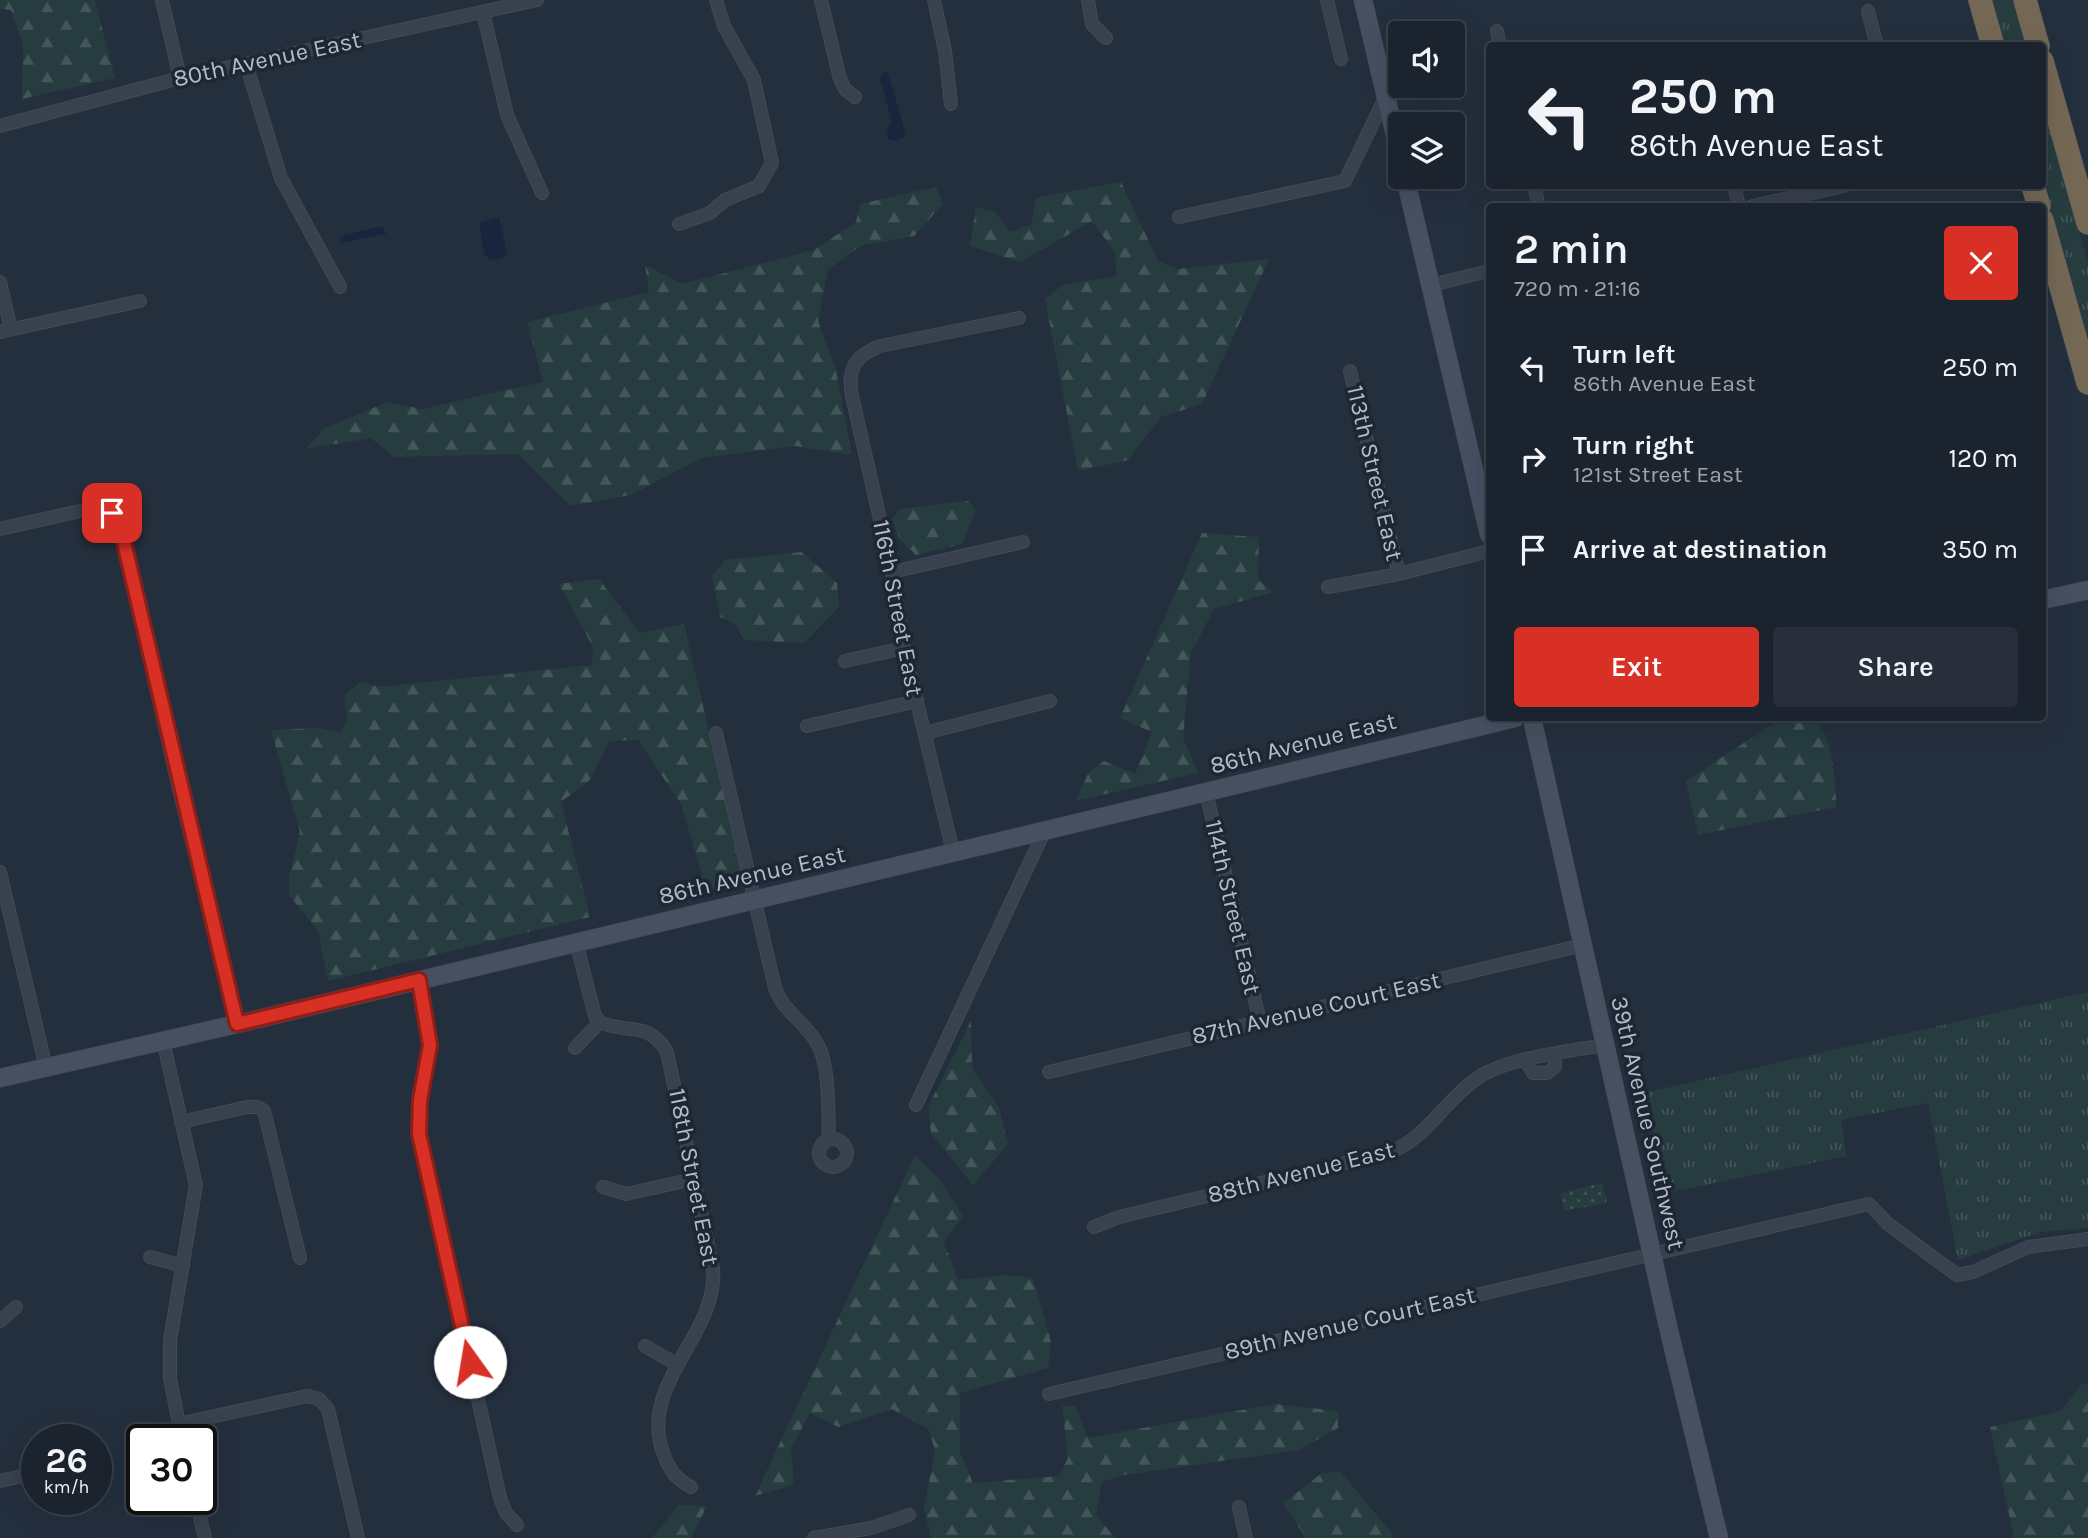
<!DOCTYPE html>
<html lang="en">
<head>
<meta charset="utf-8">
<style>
	body { margin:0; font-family:Karla,sans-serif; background:#282f3a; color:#f1f3f6; height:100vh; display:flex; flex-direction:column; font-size:26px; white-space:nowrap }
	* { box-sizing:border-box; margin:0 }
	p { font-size:23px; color:#a0a4aa }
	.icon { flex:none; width:38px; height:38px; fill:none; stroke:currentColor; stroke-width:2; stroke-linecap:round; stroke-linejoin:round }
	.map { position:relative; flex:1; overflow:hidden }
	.drawer { position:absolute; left:1486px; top:203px; width:560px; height:518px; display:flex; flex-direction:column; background:#1b232e; border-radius:7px; box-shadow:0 7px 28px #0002,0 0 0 2px #39404a }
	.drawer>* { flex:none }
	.top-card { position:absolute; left:1486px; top:42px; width:560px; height:147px; border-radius:7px; box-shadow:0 7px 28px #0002,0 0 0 2px #39404a; background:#1b232e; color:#f1f3f6; overflow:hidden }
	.controls { position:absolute; left:1388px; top:21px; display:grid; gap:14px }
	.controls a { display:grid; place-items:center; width:77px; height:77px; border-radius:7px; background:#1b232e; box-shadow:0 7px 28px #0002,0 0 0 2px #39404a; font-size:35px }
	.speed { position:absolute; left:21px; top:1424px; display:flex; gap:14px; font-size:35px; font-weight:700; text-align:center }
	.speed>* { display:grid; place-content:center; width:91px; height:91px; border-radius:50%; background:#1b232e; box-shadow:0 7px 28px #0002,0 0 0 2px #39404a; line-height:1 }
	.speed small { font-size:18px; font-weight:400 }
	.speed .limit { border:4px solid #111; border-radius:10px; background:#fff; color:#111 }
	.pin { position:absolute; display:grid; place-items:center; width:60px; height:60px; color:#fff; margin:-30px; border-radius:14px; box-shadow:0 4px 10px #0006 }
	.me { position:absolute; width:77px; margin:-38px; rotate:347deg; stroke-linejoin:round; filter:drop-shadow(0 0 5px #0008) }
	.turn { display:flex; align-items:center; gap:24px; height:147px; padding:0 28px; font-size:32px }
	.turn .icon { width:91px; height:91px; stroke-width:2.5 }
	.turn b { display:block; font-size:49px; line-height:60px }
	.round { display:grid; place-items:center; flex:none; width:74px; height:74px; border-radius:7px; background:#282f3a }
	.headline { display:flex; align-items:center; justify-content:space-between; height:119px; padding:0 28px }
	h1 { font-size:42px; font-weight:600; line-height:52px }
	.action { display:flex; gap:14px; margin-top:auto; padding:14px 28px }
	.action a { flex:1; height:80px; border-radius:7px; background:#d93025; color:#fff; font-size:28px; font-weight:600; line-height:80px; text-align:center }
	.action a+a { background:#282f3a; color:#f1f3f6 }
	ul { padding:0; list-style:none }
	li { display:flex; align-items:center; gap:21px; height:91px; padding:0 28px }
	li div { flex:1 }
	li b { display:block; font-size:26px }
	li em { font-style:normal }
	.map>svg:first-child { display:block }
</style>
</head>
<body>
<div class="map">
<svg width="2088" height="1538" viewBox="0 0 2088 1538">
	<defs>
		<pattern id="grass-tufts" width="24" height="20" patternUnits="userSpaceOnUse" patternTransform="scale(1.75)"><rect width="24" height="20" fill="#263c3f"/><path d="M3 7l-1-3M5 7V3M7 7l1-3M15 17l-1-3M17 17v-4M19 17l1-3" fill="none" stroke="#435659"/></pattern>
		<pattern id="forest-firs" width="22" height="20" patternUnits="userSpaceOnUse" patternTransform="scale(1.75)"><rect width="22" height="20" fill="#263c3f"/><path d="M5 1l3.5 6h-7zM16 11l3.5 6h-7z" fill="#435659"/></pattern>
		<pattern id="park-dots" width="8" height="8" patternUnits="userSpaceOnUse" patternTransform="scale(1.75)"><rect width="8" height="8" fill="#263c3f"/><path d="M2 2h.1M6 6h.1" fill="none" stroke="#435659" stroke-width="1.8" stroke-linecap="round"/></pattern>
	</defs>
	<rect width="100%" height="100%" fill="#242f3e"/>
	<g fill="url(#grass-tufts)">
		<path d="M1990,0H2013L2026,45H2003Z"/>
		<path d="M2042,102L2088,263V345L2042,185Z"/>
		<path d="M2088,992V1228L2041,1232L1958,1260L1928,1103L1841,1120L1847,1156L1665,1193L1644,1093Z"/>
	</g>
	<g fill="url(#forest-firs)">
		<path d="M0,0H95L115,78L22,99L23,44L11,10L0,9Z"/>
		<path d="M1121,182L1158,261L1178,269L1269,259L1202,404L1161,417L1128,460L1078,471L1045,299L1063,285L1117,276L1115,252L1092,221L1020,262L970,246L976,207L995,212L1010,232L1031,225L1036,198Z"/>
		<path d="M936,187L943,204L914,236L860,246L828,270L818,321L836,371L852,455L795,446L701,458L631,495L571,506L518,454L393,457L372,438L305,449L325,428L388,402L422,409L543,382L527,322L649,292L645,265L682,284L814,250L856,222L860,204Z"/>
		<path d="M968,501L976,509L962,544L916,555L900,540L892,519L900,509Z"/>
		<path d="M1202,533L1259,537L1258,580L1274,592L1214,609L1191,652L1183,738L1198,773L1075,801L1089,772L1104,761L1135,774L1152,732L1120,718Z"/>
		<path d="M802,552L837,583L839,607L804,643L745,640L735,624L720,617L712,576L725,560Z"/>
		<path d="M599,579L640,633L684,624L744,882L706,889L681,804L638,740L609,741L590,780L561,802L590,917L328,981L318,931L289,895V877L300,832L271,730L319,728L340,733L347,720L344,696L360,682L379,687L592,665L593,647L559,584Z"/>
		<path d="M1788,718C1794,718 1804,716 1811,718C1833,725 1836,788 1836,807L1698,835L1686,781L1771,725Z"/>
		<path d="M971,1021L972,1068L999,1108L1008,1144L973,1185L931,1134L928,1107Z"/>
		<path d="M915,1155L940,1180L963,1216L944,1242L958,1280L1006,1275L1033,1278L1051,1342L1048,1368L960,1393V1452L973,1483L1059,1476L1068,1458L1062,1406H1075L1088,1438L1275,1404L1338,1411V1428L1299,1450L1124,1475L1102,1482L1096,1515L1115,1538H931L924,1509L935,1450L928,1429L892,1409L838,1427L810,1413L791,1448L794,1485L755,1496Z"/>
		<path d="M2088,1383V1538H2014L1990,1427L2061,1411L2081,1385Z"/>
		<path d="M1341,1472L1393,1535V1538H1306L1283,1503L1322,1473Z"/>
		<path d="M679,1505L707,1506L691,1538H652Z"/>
	</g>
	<path fill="url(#park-dots)" d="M1602,1183L1607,1203L1564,1211L1560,1193Z"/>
	<g fill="#17263c">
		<path d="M884,72L888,73L905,132L904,138L894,141L888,139L887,130L892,121L880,79Z"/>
		<path d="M499,217L507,252L502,259L492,260L484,255L479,223Z"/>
		<path d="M378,227H383L386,234L341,243L340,238L344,235Z"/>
	</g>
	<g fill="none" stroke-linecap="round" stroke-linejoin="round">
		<g stroke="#414a57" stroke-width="14">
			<g id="street">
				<path d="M162,0L180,78"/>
				<path d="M821,0L840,79L845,89L855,97"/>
				<path d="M934,0L945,51L951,104"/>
				<path d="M1088,0L1092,24L1106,38"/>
				<path d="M1327,0L1341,59"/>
				<path d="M1868,11L1877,46"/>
				<path d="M483,12L507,115L542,193"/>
				<path d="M1497,31L1500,46"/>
				<path d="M246,64L281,178L340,287"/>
				<path d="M0,126L180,78L537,0"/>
				<path d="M1534,186L1539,206"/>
				<path d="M1734,186L1739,206"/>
				<path d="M1752,206L1844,186"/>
				<path d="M1179,217L1345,181L1386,96"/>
				<path d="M679,224L710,213L725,200L759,186L772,163L754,80L724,26L716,0"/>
				<path d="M0,282L11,329"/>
				<path d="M1431,285L1489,271"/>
				<path d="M0,332L140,301"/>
				<path d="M1350,371L1399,574"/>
				<path d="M0,529L98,507L108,509L119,521L177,781L237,1024"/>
				<path d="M892,572L1023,542"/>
				<path d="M1328,587L1399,574L1489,551"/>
				<path d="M845,661L904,648"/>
				<path d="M807,726L917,701"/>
				<path d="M716,733L775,988C783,1012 807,1023 818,1045C830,1067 828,1114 829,1139"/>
				<path d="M925,733L1050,701"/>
				<path d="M1206,792L1260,1022"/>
				<path d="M953,852L904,648L892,572L852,396C847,369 855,356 880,346L1019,318"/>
				<path d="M0,872L46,1068"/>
				<path d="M576,942L595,1016L600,1022"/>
				<path d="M419,980L430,1045L420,1100L419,1134L500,1498L506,1513L517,1525"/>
				<path d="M600,1022C627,1035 647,1019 667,1052L713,1269C719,1334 636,1385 664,1455C670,1471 676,1479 691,1487"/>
				<path d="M163,1041L196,1185L170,1341V1378L182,1440"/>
				<path d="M575,1048L600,1022"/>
				<path d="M1526,1061L1533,1073H1547L1555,1067V1054"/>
				<path d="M1049,1072L1583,945"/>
				<path d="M916,1105L1045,830"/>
				<path d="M181,1122L247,1107H258L264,1111L300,1258"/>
				<circle cx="833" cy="1153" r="14"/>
				<path d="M603,1187L626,1194L694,1179"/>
				<path d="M1094,1227L1119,1217L1391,1152C1428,1136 1444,1102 1476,1079C1502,1059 1573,1050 1606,1045"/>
				<path d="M150,1257L183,1266"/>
				<path d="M0,1321L16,1307"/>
				<path d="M645,1346L678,1365"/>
				<path d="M1049,1394L1869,1204L1888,1224L1957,1275L1973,1272L2028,1247L2088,1239"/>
				<path d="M178,1424L307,1396L319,1399L328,1409L358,1538"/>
				<path d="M0,1481L37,1473"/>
				<path d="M196,1500L205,1538"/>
				<path d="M1239,1507L1246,1538"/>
				<path d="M814,1538L871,1528L909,1515"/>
			</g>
		</g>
		<g stroke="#414a57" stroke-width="19">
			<g id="secondary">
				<path d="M1363,0L1400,156"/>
				<path d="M1405,177L1489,534"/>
				<path d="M2042,600L2088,590"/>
				<path d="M1532,718L1670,1335L1719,1538"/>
				<path d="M0,1078L237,1024L1515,718"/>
			</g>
		</g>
		<g stroke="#434c59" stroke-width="24">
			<g id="highway">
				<path d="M1980,0L1993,46"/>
				<path d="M2025,0L2038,46"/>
				<path d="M2042,61L2088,223"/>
				<path d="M2033,186L2039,206"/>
				<path d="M2042,220L2088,383"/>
			</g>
		</g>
		<use href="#street" stroke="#38414e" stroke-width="12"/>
		<use href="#secondary" stroke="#465061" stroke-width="18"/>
		<use href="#highway" stroke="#746855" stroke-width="23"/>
	</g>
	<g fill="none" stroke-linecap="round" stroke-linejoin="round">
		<g stroke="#8d1f18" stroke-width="18">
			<path id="route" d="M112,513L119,521L237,1024L419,980L430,1045L420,1100L419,1134L470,1362"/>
		</g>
		<use href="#route" stroke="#d93025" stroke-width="12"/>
	</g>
	<g text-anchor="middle" stroke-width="7" stroke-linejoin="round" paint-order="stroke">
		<g font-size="24" fill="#b4bcc9" stroke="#1d2633">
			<text transform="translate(267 59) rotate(-12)" y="8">80th Avenue East</text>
			<text transform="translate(1375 473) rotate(77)" y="8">113th Street East</text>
			<text transform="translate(898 608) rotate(79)" y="8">116th Street East</text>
			<text transform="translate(1303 743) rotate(-14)" y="8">86th Avenue East</text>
			<text transform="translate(752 875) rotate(-13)" y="8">86th Avenue East</text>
			<text transform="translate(1233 907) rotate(77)" y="8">114th Street East</text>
			<text transform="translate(1316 1008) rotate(-13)" y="8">87th Avenue Court East</text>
			<text transform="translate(1648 1123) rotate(77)" y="8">39th Avenue Southwest</text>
			<text transform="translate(1301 1172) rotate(-14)" y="8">88th Avenue East</text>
			<text transform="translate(694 1177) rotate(79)" y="8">118th Street East</text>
			<text transform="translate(1350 1323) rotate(-13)" y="8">89th Avenue Court East</text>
		</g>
	</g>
</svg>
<div class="controls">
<a><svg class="icon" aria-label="sound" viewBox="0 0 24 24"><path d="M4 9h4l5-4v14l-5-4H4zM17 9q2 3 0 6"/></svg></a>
<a><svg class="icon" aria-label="layers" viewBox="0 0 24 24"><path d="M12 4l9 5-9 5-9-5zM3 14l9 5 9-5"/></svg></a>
</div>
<div class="speed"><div>26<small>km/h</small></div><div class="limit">30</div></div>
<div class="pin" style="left:112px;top:513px;background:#d93025"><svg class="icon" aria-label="arrive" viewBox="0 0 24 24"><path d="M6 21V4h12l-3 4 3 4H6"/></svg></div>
<svg class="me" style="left:470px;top:1362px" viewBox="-20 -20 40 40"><circle r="19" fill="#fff"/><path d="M0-13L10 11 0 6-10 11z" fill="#d93025"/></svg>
<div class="top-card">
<div class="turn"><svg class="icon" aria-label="left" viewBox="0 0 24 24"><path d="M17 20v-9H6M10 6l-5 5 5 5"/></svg><div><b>250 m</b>86th Avenue East</div></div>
</div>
<section class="drawer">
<div class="headline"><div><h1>2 min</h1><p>720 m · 21:16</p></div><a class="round" style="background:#d93025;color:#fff"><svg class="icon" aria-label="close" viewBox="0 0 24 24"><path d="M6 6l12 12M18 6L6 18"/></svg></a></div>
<ul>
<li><svg class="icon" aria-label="left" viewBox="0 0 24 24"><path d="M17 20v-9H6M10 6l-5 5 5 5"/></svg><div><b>Turn left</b><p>86th Avenue East</p></div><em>250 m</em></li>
<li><svg class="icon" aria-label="right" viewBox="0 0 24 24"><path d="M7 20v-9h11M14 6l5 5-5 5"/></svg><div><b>Turn right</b><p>121st Street East</p></div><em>120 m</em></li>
<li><svg class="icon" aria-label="arrive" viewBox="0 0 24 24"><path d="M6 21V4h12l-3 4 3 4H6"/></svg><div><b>Arrive at destination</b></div><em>350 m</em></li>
</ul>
<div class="action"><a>Exit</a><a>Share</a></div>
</section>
</div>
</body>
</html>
